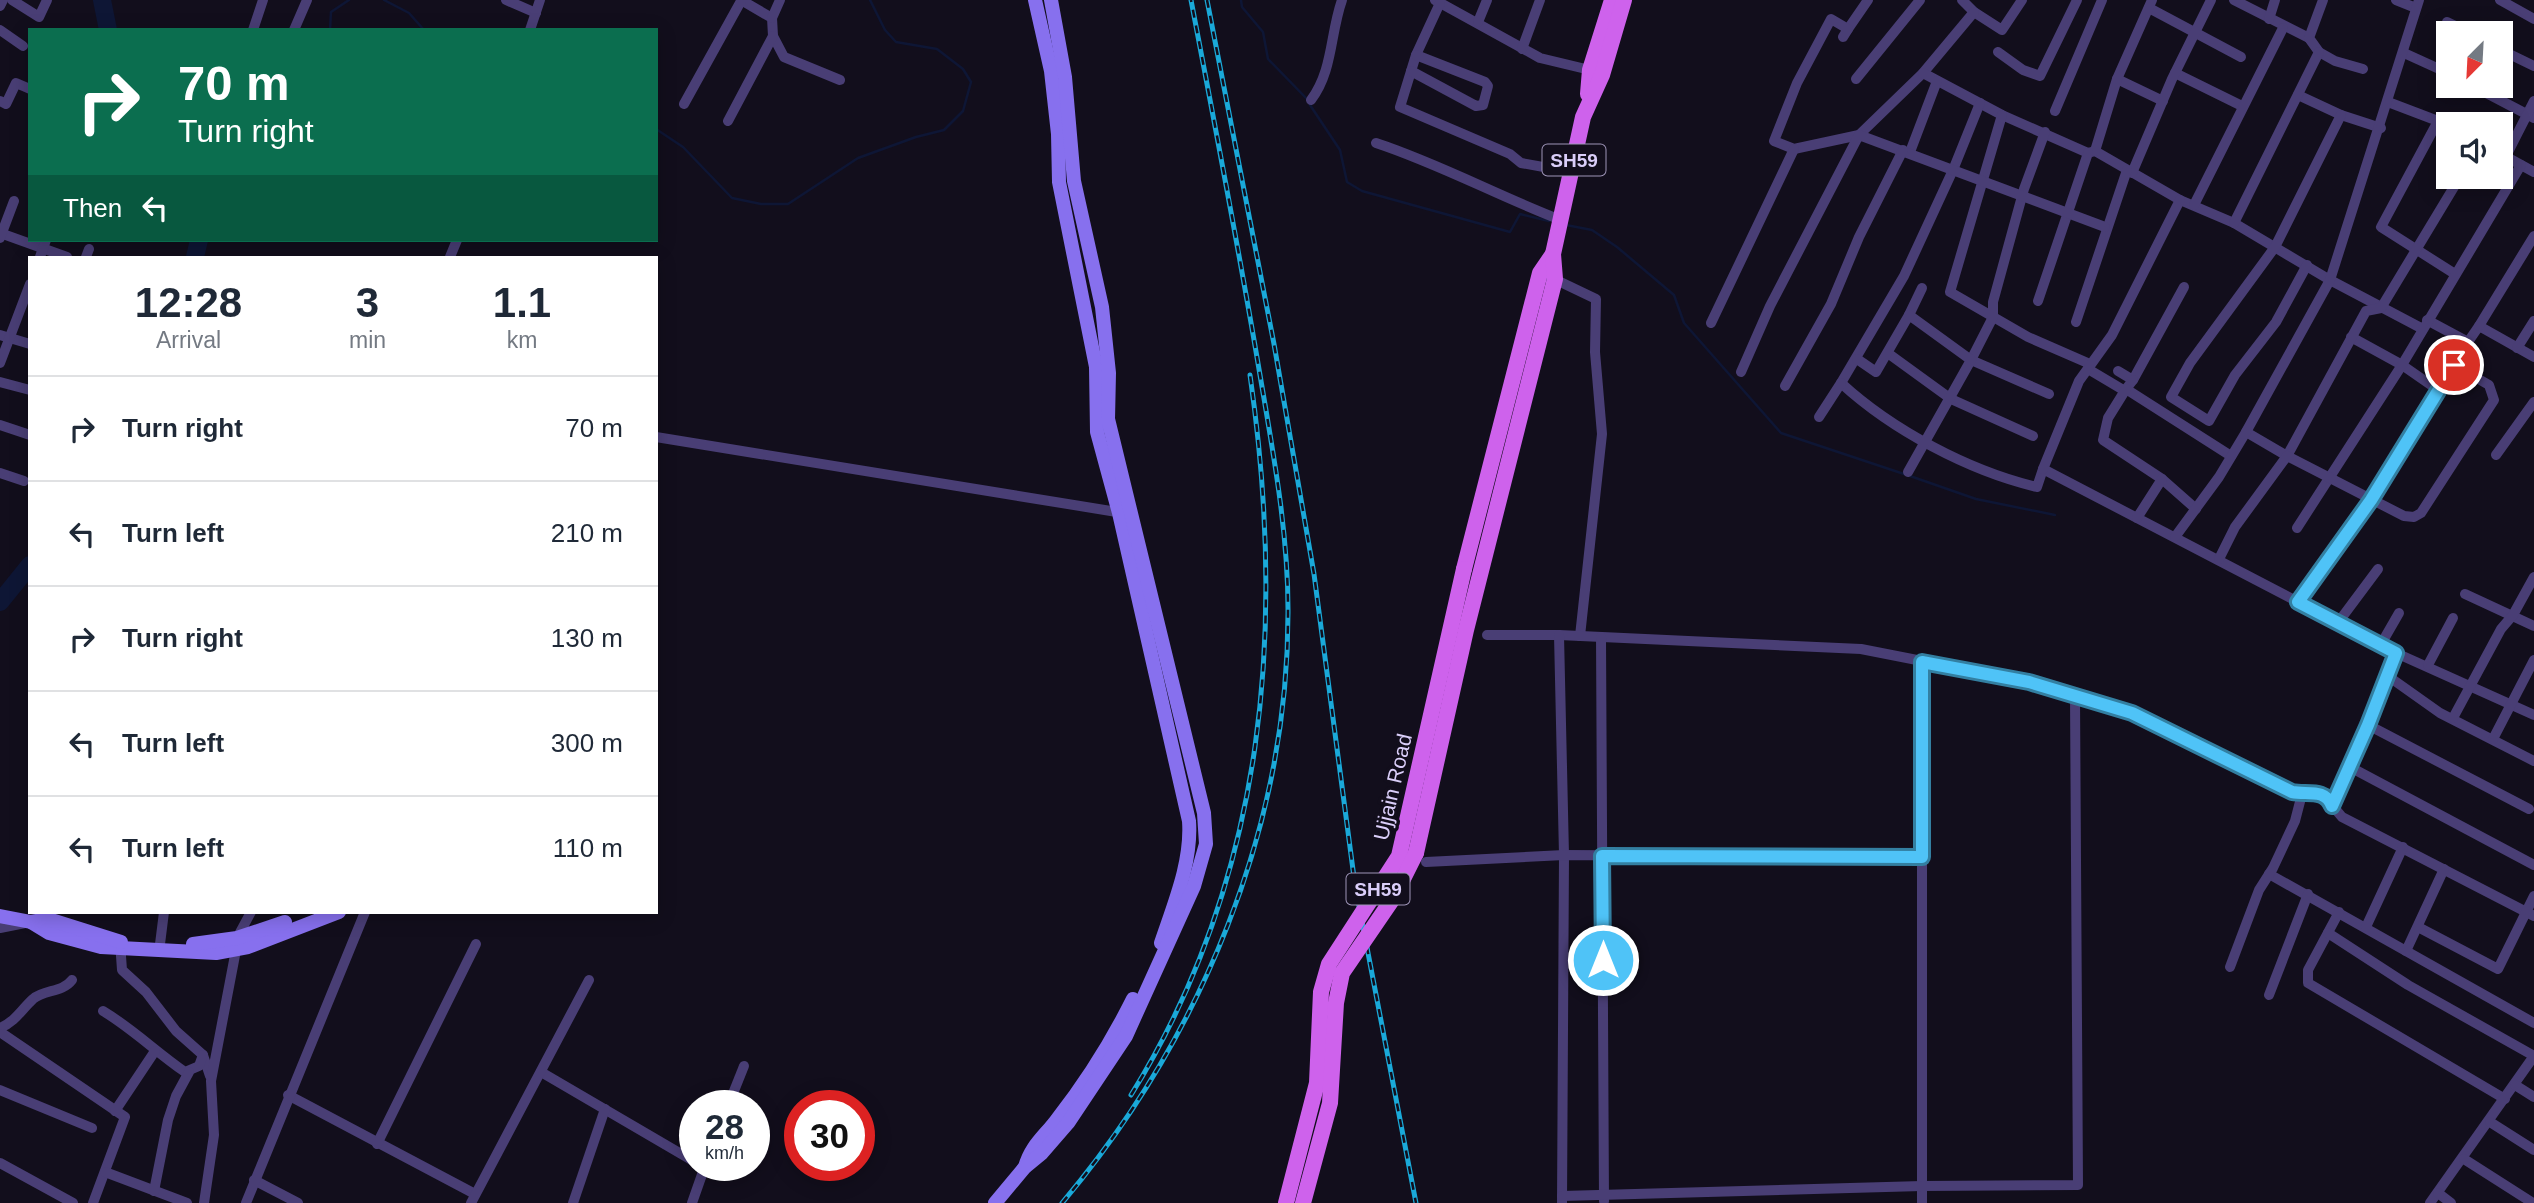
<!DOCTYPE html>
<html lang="en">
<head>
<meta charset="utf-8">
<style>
	body { margin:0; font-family:Arial,sans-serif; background:#f2f2f3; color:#1f2937; height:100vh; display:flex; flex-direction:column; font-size:26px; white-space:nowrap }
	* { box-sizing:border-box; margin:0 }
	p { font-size:23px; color:#747a83 }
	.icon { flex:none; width:38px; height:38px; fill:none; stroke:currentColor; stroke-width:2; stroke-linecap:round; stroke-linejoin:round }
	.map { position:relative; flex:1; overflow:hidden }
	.side { position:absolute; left:28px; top:256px; width:630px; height:658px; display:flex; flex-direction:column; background:#fff; border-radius:0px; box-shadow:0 4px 18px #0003 }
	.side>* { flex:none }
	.banner { position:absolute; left:28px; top:28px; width:630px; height:214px; border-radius:0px; box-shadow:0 4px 18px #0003; background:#0b6e4f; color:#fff; overflow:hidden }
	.needle { width:46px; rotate:204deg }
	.tools { position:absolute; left:2436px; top:21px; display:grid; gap:14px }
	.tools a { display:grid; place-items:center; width:77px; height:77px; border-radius:0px; background:#fff; box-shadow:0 4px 18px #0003; font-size:35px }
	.speed { position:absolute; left:679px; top:1090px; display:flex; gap:14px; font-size:35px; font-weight:700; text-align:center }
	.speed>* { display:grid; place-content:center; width:91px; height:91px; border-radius:50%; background:#fff; box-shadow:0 4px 18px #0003; line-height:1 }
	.speed small { font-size:18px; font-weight:400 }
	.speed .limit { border:10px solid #d22; background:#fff; color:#111 }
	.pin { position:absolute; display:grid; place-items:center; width:60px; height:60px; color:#fff; margin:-30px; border:4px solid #fff; border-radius:50%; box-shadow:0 2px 7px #0007 }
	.me { position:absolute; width:77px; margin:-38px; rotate:0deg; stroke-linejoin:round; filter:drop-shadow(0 0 5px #0008) }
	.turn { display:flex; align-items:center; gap:24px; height:147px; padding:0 35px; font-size:32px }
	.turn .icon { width:91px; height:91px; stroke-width:2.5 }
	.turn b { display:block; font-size:49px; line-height:60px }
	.then { display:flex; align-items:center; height:66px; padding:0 35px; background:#0003; gap:14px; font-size:26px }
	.eta { display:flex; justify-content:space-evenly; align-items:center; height:119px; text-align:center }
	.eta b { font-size:42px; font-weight:700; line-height:49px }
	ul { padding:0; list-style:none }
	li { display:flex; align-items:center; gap:21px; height:105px; padding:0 35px; border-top:2px solid #e0e1e3 }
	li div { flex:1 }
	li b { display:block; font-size:26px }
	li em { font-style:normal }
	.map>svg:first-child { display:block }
</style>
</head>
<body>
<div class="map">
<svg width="2534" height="1203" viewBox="0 0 2534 1203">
	<rect width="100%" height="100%" fill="#120e1c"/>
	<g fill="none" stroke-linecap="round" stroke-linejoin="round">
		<g stroke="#0e1635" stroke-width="2.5">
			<path d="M384,0L409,13L424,30"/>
			<path d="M1241,0L1242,7L1263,32L1268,59L1307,99"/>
			<path d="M330,30L331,12L349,0"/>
			<path d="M1310,105L1340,150L1347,182L1362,191L1510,232L1520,214L1549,221"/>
			<path d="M656,129L683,147L732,198L761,204H788L858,158L916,137L944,130L963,111L971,82L963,69L937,49L896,42L885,30L870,0"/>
			<path d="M1566,225L1592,230L1617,247L1674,295L1684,323L1781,433L1904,474"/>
			<path d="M1910,476L1976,499L2055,515"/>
		</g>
		<g stroke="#0e1635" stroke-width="18">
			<path d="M102,0L108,30"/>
			<path d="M195,257L199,240"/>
			<path d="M0,602L30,565"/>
		</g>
		<g stroke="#493e75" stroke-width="10">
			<path d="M12,0L39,17L47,0"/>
			<path d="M506,0L536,13"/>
			<path d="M741,0L772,18L773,36L784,57L840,80"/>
			<path d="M1435,0L1540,58L1590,70"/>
			<path d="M1962,0L1974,12L2002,30L2022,0"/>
			<path d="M2234,0L2309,38"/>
			<path d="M2323,0L2309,38L2319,52L2335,61L2363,69"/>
			<path d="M2396,0L2416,8"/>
			<path d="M2500,0L2534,19"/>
			<path d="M1440,3L1416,55L1400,107L1510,154L1521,163L1571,172"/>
			<path d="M0,6L3,0"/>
			<path d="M2149,8L2241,57"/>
			<path d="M772,18L780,0"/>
			<path d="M2269,19L2275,0"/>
			<path d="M1478,22L1487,0"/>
			<path d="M2447,22L2470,33"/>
			<path d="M1848,29L1868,0"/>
			<path d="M0,30L23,46"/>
			<path d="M253,30L263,0"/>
			<path d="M294,30L307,0"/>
			<path d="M530,30L540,0"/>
			<path d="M1843,37L1848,29L1831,19L1797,83L1774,141L1794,149L1859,135L1923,73L1974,12"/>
			<path d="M1522,49L1540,0"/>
			<path d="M2501,50L2534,66"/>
			<path d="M1998,52L2023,70L2040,76L2077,0"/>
			<path d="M2404,53L2448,73"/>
			<path d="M1411,71L1476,106L1483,105L1488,86L1485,82L1416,55"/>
			<path d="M1923,73L2002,115L2088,153L2095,151L2180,200L2234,223L2330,280L2421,328"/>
			<path d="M2175,73L2242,106"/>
			<path d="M1856,79L1920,0"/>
			<path d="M2117,79L2163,101"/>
			<path d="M2473,86L2534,118"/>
			<path d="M2298,95L2341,115L2381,128"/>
			<path d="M1311,100C1333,71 1330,34 1342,0"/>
			<path d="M0,101L6,104L16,83L30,89"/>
			<path d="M2388,102L2438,121"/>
			<path d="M1980,103L1953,170L1904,276L1841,383C1892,430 1969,471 2037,487L2043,469L2396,653L2385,674L2440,713L2534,761"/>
			<path d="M684,104L741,1"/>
			<path d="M2055,111L2102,0"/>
			<path d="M2002,115L1950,292L2028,337L2090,364"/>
			<path d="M728,121L773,36"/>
			<path d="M2448,127L2438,121L2381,227L2455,274"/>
			<path d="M2045,132L2024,189L1993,302V317L1971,360L2049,394"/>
			<path d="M1376,143C1440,164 1498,196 1561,220"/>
			<path d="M2095,151L2117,79L2152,0"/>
			<path d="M1910,152L1937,81"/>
			<path d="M2501,154L2534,172"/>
			<path d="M2506,156L2534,101"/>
			<path d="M2132,173L2172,79L2211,0"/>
			<path d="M2194,205L2283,28"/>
			<path d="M2234,223L2319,52"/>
			<path d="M0,233L67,257"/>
			<path d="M0,238L14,201"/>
			<path d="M40,257L46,240"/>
			<path d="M86,257L89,249"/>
			<path d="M450,257L457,240"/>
			<path d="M2307,265L2276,322L2235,375L2209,421L2171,397L2190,363L2275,247L2341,115"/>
			<path d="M1550,277L1596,299L1595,352L1602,434L1580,636"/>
			<path d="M2038,301L2088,153"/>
			<path d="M1909,315L1922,288"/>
			<path d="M2427,320L2468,342L2479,326L2534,357"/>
			<path d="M2076,322L2127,170"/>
			<path d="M1711,323L1794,149"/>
			<path d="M2479,326L2534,236"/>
			<path d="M0,335L30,344"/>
			<path d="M2351,337L2402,365L2438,390"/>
			<path d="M2517,348L2534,321"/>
			<path d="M1889,354L1951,399L2033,436"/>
			<path d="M1857,359L1876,372L1909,315L1971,360L1908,472"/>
			<path d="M0,363L30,284"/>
			<path d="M2088,369L2125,391"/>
			<path d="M2118,371L2133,380L2184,287"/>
			<path d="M1741,372L1770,306L1859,135L2105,227"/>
			<path d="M2133,380L2126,389L2231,456"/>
			<path d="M0,382L30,390"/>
			<path d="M1785,386L1831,304L1859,237L1903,150"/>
			<path d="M2126,389L2108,418L2103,440L2162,479L2196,509"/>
			<path d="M1819,417L1841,383"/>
			<path d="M0,425L30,435"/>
			<path d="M2246,432L2287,456L2366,311L2381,308L2460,177"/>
			<path d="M656,437L1123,513"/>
			<path d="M2496,455L2534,402"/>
			<path d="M2043,469L2079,381L2112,335L2180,200"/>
			<path d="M0,473L24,481"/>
			<path d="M2137,518L2162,479"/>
			<path d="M2297,528L2402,365L2521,165"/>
			<path d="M2175,537L2219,477L2246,432L2330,280L2419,0"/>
			<path d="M2219,559L2235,527L2287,456L2404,516L2414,517L2421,513L2494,400L2489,385L2454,365"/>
			<path d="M2465,594L2534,626"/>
			<path d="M2298,602L2371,500L2468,342"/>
			<path d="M2337,624L2378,569"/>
			<path d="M1487,635H1559L1861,649L2029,682L2132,713L2292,792H2312L2326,798L2342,817L2534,916"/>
			<path d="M1559,635L1564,855L1562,1203"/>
			<path d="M1601,637L1604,1201"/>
			<path d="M2380,646L2399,613"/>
			<path d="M2396,653L2534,715"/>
			<path d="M1922,661V1203"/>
			<path d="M2428,665L2453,618"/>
			<path d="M2385,674L2368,725L2529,809"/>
			<path d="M2453,718L2501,629L2513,615L2534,577"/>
			<path d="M2493,739L2534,660"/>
			<path d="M2350,767L2534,865"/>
			<path d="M2331,806L2368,725"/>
			<path d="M1426,862L1564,855L1922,857"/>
			<path d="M2269,874L2534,1023"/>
			<path d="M2339,912L2308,970V983L2505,1099"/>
			<path d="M2366,927L2403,847"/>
			<path d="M2418,927L2498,969L2534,896"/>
			<path d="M0,928L25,923"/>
			<path d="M2328,933L2408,985L2534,1056L2430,1203"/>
			<path d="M237,938L251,912"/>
			<path d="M120,942L122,970L146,992L176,1031L203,1055L210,1076"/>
			<path d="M160,944L164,912"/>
			<path d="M2406,951L2444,869"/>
			<path d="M2230,967L2259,890L2273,868L2295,821L2302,794"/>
			<path d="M2269,995L2308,894"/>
			<path d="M103,1011C133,1029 156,1052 185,1072L199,1066L203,1055"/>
			<path d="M0,1028C16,1021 21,1010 33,999C45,989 62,993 72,980"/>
			<path d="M3,1034L125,1117L93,1203"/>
			<path d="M541,1072L695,1162"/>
			<path d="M2515,1085L2534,1097"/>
			<path d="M0,1090L92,1128"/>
			<path d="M288,1095L475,1194"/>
			<path d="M728,1106L744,1066"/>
			<path d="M115,1111L155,1051"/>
			<path d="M2490,1122L2534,1150"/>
			<path d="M377,1144L476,944"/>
			<path d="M2464,1159L2533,1203"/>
			<path d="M0,1163L73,1203"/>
			<path d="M105,1172L187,1203"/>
			<path d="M254,1180L298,1203"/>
			<path d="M154,1191L168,1120L176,1096L189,1072"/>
			<path d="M2438,1193L2451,1203"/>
			<path d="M1562,1196L1922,1186L2078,1185L2075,696"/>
			<path d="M204,1203L214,1135L211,1081L236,950"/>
			<path d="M246,1203L365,912"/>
			<path d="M471,1203L589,980"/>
			<path d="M573,1203L605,1109"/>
			<path d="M692,1203L705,1166"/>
		</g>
		<g stroke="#8770ee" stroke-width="14">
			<path d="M1035,0L1051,71L1058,134L1059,182L1096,367L1097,432L1119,513L1189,821C1192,862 1174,904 1161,943"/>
			<path d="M0,916L31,922L49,933L101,947L216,953L248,947L339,912"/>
			<path d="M31,922L48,919L121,942"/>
			<path d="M193,944L237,938L285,922"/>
			<path d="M1025,1167C1031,1145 1045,1136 1058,1118C1087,1081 1112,1041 1133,999"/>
			<path d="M995,1203L1025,1167L1042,1153L1068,1123L1126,1036L1194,886L1206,844L1204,813L1108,419L1109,373L1102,307L1074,181L1065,77L1051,0"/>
		</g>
		<g stroke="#ce62ec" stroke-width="16">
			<path d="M1588,94L1590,70L1612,0"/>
			<path d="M1464,569L1540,273L1553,254"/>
			<path d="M1416,853L1466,630L1555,279L1553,254L1583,117L1602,75L1624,0"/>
		</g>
		<g stroke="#1aa9d9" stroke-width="5">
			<g id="rail">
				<path d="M1207,0L1274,344L1314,574L1355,885L1416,1203"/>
				<path d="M1131,1095C1267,876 1286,625 1250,375"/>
				<path d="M1062,1203C1201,1038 1289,827 1288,609C1288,531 1273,452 1260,375C1239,250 1215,125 1191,0"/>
			</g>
		</g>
		<use href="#rail" stroke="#120e1c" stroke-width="2.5" stroke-dasharray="8" stroke-linecap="butt"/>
		<g stroke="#ce62ec" stroke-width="16">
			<path d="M1286,1203L1317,1083L1321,992L1329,964L1399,856L1464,569"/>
			<path d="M1303,1203L1330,1103L1336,1003L1342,973L1394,897L1416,853"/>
		</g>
	</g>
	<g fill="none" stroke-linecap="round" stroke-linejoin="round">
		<g stroke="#337fa1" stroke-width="18">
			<path id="route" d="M1603,960L1602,856L1922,857V662L2029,682L2132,713L2292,792C2307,795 2325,788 2332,806L2368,725L2396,653L2298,602L2371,500L2454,365"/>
		</g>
		<use href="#route" stroke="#4fc3f7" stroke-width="12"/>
	</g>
	<g text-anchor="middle" stroke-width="7" stroke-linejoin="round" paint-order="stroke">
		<g fill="#120e1c" stroke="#9e94b7" stroke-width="2">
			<rect x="1542.5" y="144.5" width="63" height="31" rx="5"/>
			<rect x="1346.5" y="873.5" width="63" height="31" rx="5"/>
		</g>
		<g font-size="19" font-weight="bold" fill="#dacef9">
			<text x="1574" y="167">SH59</text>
			<text x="1378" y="896">SH59</text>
		</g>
		<g font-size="21" fill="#dacef9" stroke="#120e1c">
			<text transform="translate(1393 787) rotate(-77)" y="7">Ujjain Road</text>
		</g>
	</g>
</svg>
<div class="tools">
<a><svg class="needle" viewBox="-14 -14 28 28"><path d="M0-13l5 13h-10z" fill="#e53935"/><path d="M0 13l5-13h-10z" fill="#747a83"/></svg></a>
<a><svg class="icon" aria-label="sound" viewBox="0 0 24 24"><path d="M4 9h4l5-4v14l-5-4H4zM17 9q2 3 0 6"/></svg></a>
</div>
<div class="speed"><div>28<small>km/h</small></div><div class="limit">30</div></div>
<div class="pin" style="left:2454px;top:365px;background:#d93025"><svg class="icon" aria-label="arrive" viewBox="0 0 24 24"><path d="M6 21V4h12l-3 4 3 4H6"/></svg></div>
<svg class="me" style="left:1603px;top:960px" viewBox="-20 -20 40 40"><circle r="17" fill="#4fc3f7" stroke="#fff" stroke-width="3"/><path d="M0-11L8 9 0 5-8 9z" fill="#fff"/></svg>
<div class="banner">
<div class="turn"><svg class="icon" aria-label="right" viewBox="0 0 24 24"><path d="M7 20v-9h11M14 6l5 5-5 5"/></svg><div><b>70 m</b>Turn right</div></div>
<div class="then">Then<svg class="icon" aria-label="left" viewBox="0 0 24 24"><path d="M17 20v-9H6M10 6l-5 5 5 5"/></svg></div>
</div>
<section class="side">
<div class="eta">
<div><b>12:28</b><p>Arrival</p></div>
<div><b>3</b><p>min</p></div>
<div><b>1.1</b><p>km</p></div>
</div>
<ul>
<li><svg class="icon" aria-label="right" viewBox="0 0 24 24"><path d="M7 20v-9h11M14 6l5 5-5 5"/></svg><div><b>Turn right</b></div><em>70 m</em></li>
<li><svg class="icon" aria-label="left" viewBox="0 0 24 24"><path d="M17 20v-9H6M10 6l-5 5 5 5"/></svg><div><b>Turn left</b></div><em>210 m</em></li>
<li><svg class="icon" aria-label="right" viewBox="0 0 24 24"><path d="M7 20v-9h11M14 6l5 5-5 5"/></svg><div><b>Turn right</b></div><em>130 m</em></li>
<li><svg class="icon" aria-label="left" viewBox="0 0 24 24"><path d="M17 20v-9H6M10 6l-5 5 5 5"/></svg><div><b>Turn left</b></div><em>300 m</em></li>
<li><svg class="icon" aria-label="left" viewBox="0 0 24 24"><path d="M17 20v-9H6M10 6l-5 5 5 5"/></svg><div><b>Turn left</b></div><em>110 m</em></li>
</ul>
</section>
</div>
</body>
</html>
